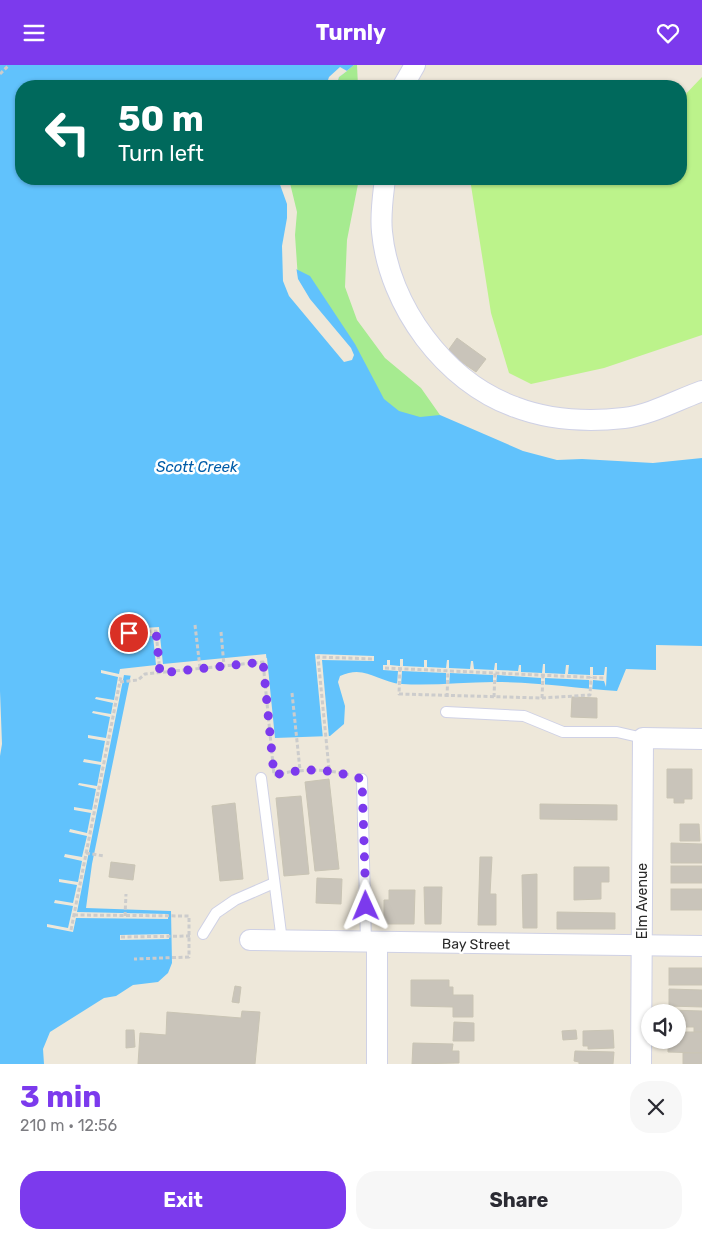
<!DOCTYPE html>
<html lang="en">
<head>
<meta charset="utf-8">
<style>
	body { margin:0; font-family:Rubik,sans-serif; background:#f7f7f7; color:#2b2b33; height:100vh; display:flex; flex-direction:column; font-size:19px; white-space:nowrap }
	* { box-sizing:border-box; margin:0 }
	p { font-size:16px; color:#7c7c81 }
	.icon { flex:none; width:28px; height:28px; fill:none; stroke:currentColor; stroke-width:2; stroke-linecap:round; stroke-linejoin:round }
	.map { position:relative; height:999px; overflow:hidden }
	.sheet { display:flex; flex-direction:column; background:#fff; flex:1 }
	.sheet>* { flex:none }
	.guide { position:absolute; left:15px; top:15px; width:672px; height:105px; border-radius:20px; box-shadow:0 1px 4px #0004; background:#00695c; color:#fff; overflow:hidden }
	.controls { position:absolute; left:641px; top:939px; display:grid; gap:10px }
	.controls a { display:grid; place-items:center; width:45px; height:45px; border-radius:50%; background:#fff; box-shadow:0 1px 4px #0004; font-size:25px }
	.pin { position:absolute; display:grid; place-items:center; width:42px; height:42px; color:#fff; margin:-21px; border:2px solid #fff; border-radius:50%; box-shadow:0 1px 5px #0007 }
	.me { position:absolute; width:55px; margin:-28px; rotate:359deg; stroke-linejoin:round; filter:drop-shadow(0 0 4px #0008) }
	.turn { display:flex; align-items:center; gap:18px; height:105px; padding:0 20px; font-size:22px }
	.turn .icon { width:65px; height:65px; stroke-width:2.5 }
	.turn b { display:block; font-size:35px; line-height:42px }
	.round { display:grid; place-items:center; flex:none; width:52px; height:52px; border-radius:20px; background:#f7f7f7 }
	.headline { display:flex; align-items:center; justify-content:space-between; height:85px; padding:0 20px }
	h1 { font-size:30px; font-weight:700; line-height:38px; color:#7c3aed }
	.action { display:flex; gap:10px; margin-top:auto; padding:10px 20px }
	.action a { flex:1; height:58px; border-radius:20px; background:#7c3aed; color:#fff; font-size:20px; font-weight:700; line-height:58px; text-align:center }
	.action a+a { background:#f7f7f7; color:#2b2b33 }
	header { display:flex; justify-content:space-between; align-items:center; height:65px; padding:0 20px; background:#7c3aed; color:#fff; font-size:22px; font-weight:700 }
	.map>svg:first-child { display:block }
</style>
</head>
<body>
<header><svg class="icon" aria-label="menu" viewBox="0 0 24 24"><path d="M4 6h16M4 12h16M4 18h16"/></svg>Turnly<svg class="icon" aria-label="heart" viewBox="0 0 24 24"><path d="M12 20l-8-8c-3-5 5-10 8-4 3-6 11-1 8 4z"/></svg></header>
<div class="map">
<svg width="702" height="999" viewBox="0 0 702 999">
	<rect width="100%" height="100%" fill="#eee8da"/>
	<g fill="#a6eb90">
		<path d="M354,0H357L358,21H336L339,12Z"/>
		<path d="M289,114H359L347,175L345,222L357,255L385,293L421,323L440,350L435,358L403,363L298,214L295,170L297,147Z"/>
	</g>
	<path fill="#bcf38b" d="M702,12V270L604,303L531,319L509,308L491,248L470,114H681V34Z"/>
	<path fill="#61c2fc" d="M0,0H354L339,12L336,21H21V114H286L289,127L288,200L310,211L355,279L384,334L399,346L420,352L440,350L523,386L557,395L582,394L653,398L702,393V581L656,580V605L626,604L617,626C576,623 535,617 494,617C464,617 432,621 402,619C377,617 365,599 340,611L338,617L345,641L344,659L330,671L275,673L267,593L131,609L92,799L86,843L171,846L172,898L168,908L158,917L133,920L116,931L104,933L50,967L43,984L44,999H0V691L2,679L0,626Z"/>
	<g fill="#eee8da">
		<path d="M340,2L347,6L339,12L336,21H326L329,12Z"/>
		<path d="M278,114H288L295,142L291,199L296,201L298,214L310,234L351,283L354,290L352,295L344,297L289,231L283,216L282,181L287,153V139Z"/>
		<path d="M159,562L163,599L266,589L270,628H268L265,596L133,611L124,610L77,847L168,849V854L76,853L73,867L47,862V859L68,863L73,841L54,838L55,835L73,838L77,820L59,817V814L78,817L82,796L64,792L65,789L82,792L87,771L69,767L70,764L87,768L91,748L74,745V742L92,745L96,724L78,720L79,718L97,721L101,700L83,697L84,694L101,697L105,676L88,673V670L106,673L110,652L92,648L93,646L111,649L113,638L95,634L96,632L114,635L118,612L101,608V605L119,609L120,604L156,600L153,571L114,573L113,565Z"/>
		<path d="M315,589L374,591V596L322,595L329,673L323,674Z"/>
		<path d="M400,594H403V601L424,602V595H427V602L446,603L447,595H449V603L470,604L471,596H473L474,604L494,605L495,598H497V605L518,606L519,600H521V607L542,608L543,599H545V608L565,609L566,600H569L568,609L590,610V602H593V610H604L605,602H607L606,622L604,616L593,615L592,627L589,626V615L545,613V623H541V613L497,610L496,620H493V610L450,608L449,621H446V608L402,606L401,621L397,620L398,606L383,605V600H387V595H390V600L400,601Z"/>
		<path d="M169,869V874L120,875V870Z"/>
	</g>
	<g fill="#c9c4ba" stroke="#c9c4b4">
		<path d="M457,273L486,294L476,307L447,287Z"/>
		<path d="M572,632L597,633V653L571,652Z"/>
		<path d="M667,704H692V734H684V738H674V733H667Z"/>
		<path d="M329,714L339,804L315,806L305,717Z"/>
		<path d="M301,731L309,809L284,811L276,733Z"/>
		<path d="M235,738L243,814L220,816L212,741Z"/>
		<path d="M540,739L617,740V755L540,754Z"/>
		<path d="M680,759H699L700,776H680Z"/>
		<path d="M671,778L702,779V798H671Z"/>
		<path d="M480,792H492L490,829H496V860H478Z"/>
		<path d="M111,797L135,800L133,815L109,812Z"/>
		<rect x="671" y="801" width="31" height="17"/>
		<path d="M574,802H609V817H601V834L574,835Z"/>
		<path d="M537,809V863H523L522,810Z"/>
		<path d="M317,813L342,814L341,839L316,838Z"/>
		<path d="M424,822H442L441,859H425Z"/>
		<rect x="671" y="824" width="31" height="21"/>
		<path d="M389,825H415L414,859H384V835H389Z"/>
		<path d="M557,847L615,848V864H557Z"/>
		<rect x="669" y="903" width="33" height="17"/>
		<path d="M411,915H449V922H453V930H473V952H453V942L411,941Z"/>
		<path d="M235,921L241,922L239,938L232,937Z"/>
		<path d="M669,924L702,925V942L669,941Z"/>
		<path d="M669,945L702,946V967H694V962H678V948H669Z"/>
		<path d="M242,946L260,947L255,999H138L140,968L166,970L167,947L241,953Z"/>
		<path d="M454,957L474,958V976H453Z"/>
		<path d="M126,965H134L135,982L126,983Z"/>
		<path d="M576,965L577,974L563,975L562,966Z"/>
		<path d="M613,965L614,983L588,984V981H583V966Z"/>
		<path d="M678,967H702V988L668,987V975H678Z"/>
		<path d="M413,978L453,979L452,986H459V998L412,999Z"/>
		<path d="M575,986L614,987L613,999H579V997L574,996Z"/>
		<rect x="683" y="988" width="19" height="11"/>
	</g>
	<g fill="none" stroke-linecap="round" stroke-linejoin="round">
		<g stroke="#cfd1e5" stroke-width="12">
			<g id="lane">
				<path d="M446,647L524,651L563,667H617L643,673"/>
				<path d="M261,713L282,876"/>
				<path d="M362,714L366,878"/>
				<path d="M203,869L216,848L235,835L274,818"/>
			</g>
		</g>
		<g stroke="#cfd1e5" stroke-width="22">
			<g id="street">
				<path d="M403,21L415,0"/>
				<path d="M385,114C383,131 380,149 382,167C389,241 445,317 515,342C549,355 588,357 624,353C650,350 677,335 702,326"/>
				<path d="M250,875L702,881"/>
				<path d="M377,878V999"/>
				<path d="M641,999L643,673L702,674"/>
			</g>
		</g>
		<g stroke="#ccc" stroke-width="3" stroke-dasharray="4 2.5" stroke-linecap="butt">
			<path d="M0,9L9,0"/>
			<path d="M195,560L200,603"/>
			<path d="M221,567L224,601"/>
			<path d="M115,569L156,566L160,608"/>
			<path d="M385,603L604,613"/>
			<path d="M400,603L399,629L542,633L590,630L591,612"/>
			<path d="M120,617L138,615L145,609L263,597L274,710"/>
			<path d="M292,628L300,705"/>
			<path d="M447,632L448,606"/>
			<path d="M494,632L495,608"/>
			<path d="M542,633L543,610"/>
			<path d="M329,704L318,592L373,594"/>
			<path d="M274,710C301,704 323,703 350,710"/>
			<path d="M86,788L104,791"/>
			<path d="M74,850L189,851V892L134,894"/>
			<path d="M125,851L126,829"/>
			<path d="M71,865L121,611"/>
			<path d="M121,872L190,871"/>
		</g>
		<use href="#lane" stroke="#fff" stroke-width="10"/>
		<use href="#street" stroke="#fff" stroke-width="20"/>
	</g>
	<g fill="none" stroke-linecap="round" stroke-linejoin="round">
		<path stroke="#7c3aed" stroke-width="9" stroke-dasharray="0 16.2" d="M129,568L156,566L160,608L263,597L274,710C311,702 327,704 362,714L366,841"/>
	</g>
	<g text-anchor="middle" stroke-width="5" stroke-linejoin="round" paint-order="stroke">
		<g font-size="14" fill="#2a2a2a" stroke="#fff">
			<text transform="translate(642 836) rotate(-90)" y="5">Elm Avenue</text>
			<text transform="translate(476 879) rotate(1)" y="5">Bay Street</text>
		</g>
		<g font-size="15" font-style="italic" fill="#005ca8" stroke="#fff">
			<text x="197" y="407">Scott Creek</text>
		</g>
	</g>
</svg>
<div class="controls">
<a><svg class="icon" aria-label="sound" viewBox="0 0 24 24"><path d="M4 9h4l5-4v14l-5-4H4zM17 9q2 3 0 6"/></svg></a>
</div>
<div class="pin" style="left:129px;top:568px;background:#d93025"><svg class="icon" aria-label="arrive" viewBox="0 0 24 24"><path d="M6 21V4h12l-3 4 3 4H6"/></svg></div>
<svg class="me" style="left:366px;top:841px" viewBox="-20 -20 40 40"><path d="M0-17L14 15 0 8-14 15z" fill="#7c3aed" stroke="#fff" stroke-width="4"/></svg>
<div class="guide">
<div class="turn"><svg class="icon" aria-label="left" viewBox="0 0 24 24"><path d="M17 20v-9H6M10 6l-5 5 5 5"/></svg><div><b>50 m</b>Turn left</div></div>
</div>
</div>
<section class="sheet">
<div class="headline"><div><h1>3 min</h1><p>210 m · 12:56</p></div><a class="round"><svg class="icon" aria-label="close" viewBox="0 0 24 24"><path d="M6 6l12 12M18 6L6 18"/></svg></a></div>
<div class="action"><a>Exit</a><a>Share</a></div>
</section>
</body>
</html>
